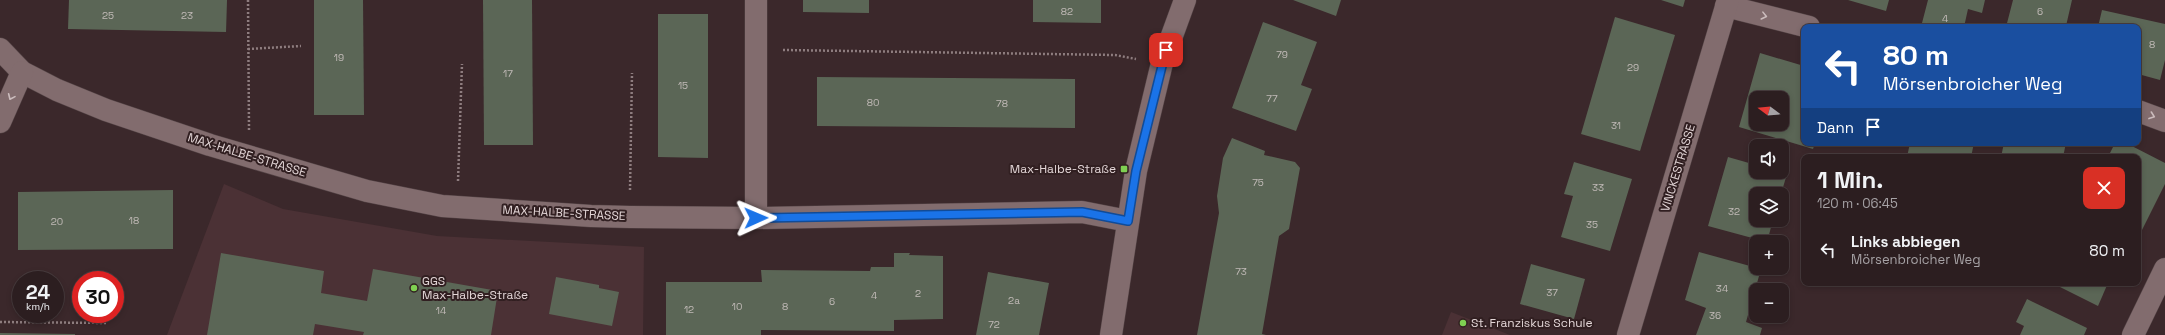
<!DOCTYPE html>
<html lang="de">
<head>
<meta charset="utf-8">
<style>
	body { margin:0; font-family:"Space Grotesk",sans-serif; background:#342729; color:#f1f3f6; height:100vh; display:flex; flex-direction:column; font-size:15px; white-space:nowrap }
	* { box-sizing:border-box; margin:0 }
	p { font-size:13px; color:#a6a2a5 }
	.icon { flex:none; width:22px; height:22px; fill:none; stroke:currentColor; stroke-width:2; stroke-linecap:round; stroke-linejoin:round }
	.map { position:relative; flex:1; overflow:hidden }
	.drawer { position:absolute; left:1801px; top:154px; width:340px; height:132px; display:flex; flex-direction:column; background:#2c1e20; border-radius:8px; box-shadow:0 2px 6px #0003,0 0 0 1px #483c3e }
	.drawer>* { flex:none }
	.guide { position:absolute; left:1801px; top:24px; width:340px; height:122px; border-radius:8px; box-shadow:0 2px 6px #0003,0 0 0 1px #483c3e; background:#1a4fa0; color:#fff; overflow:hidden }
	.needle { width:26px; rotate:286deg }
	.fabs { position:absolute; left:1749px; top:91px; display:grid; gap:8px }
	.fabs a { display:grid; place-items:center; width:40px; height:40px; border-radius:8px; background:#2c1e20; box-shadow:0 2px 6px #0003,0 0 0 1px #483c3e; font-size:20px }
	.speed { position:absolute; left:12px; top:271px; display:flex; gap:8px; font-size:20px; font-weight:700; text-align:center }
	.speed>* { display:grid; place-content:center; width:52px; height:52px; border-radius:50%; background:#2c1e20; box-shadow:0 2px 6px #0003,0 0 0 1px #483c3e; line-height:1 }
	.speed small { font-size:10px; font-weight:400 }
	.speed .limit { border:6px solid #d22; background:#fff; color:#111 }
	.pin { position:absolute; display:grid; place-items:center; width:34px; height:34px; color:#fff; margin:-17px; border-radius:8px; box-shadow:0 2px 6px #0006 }
	.me { position:absolute; width:44px; margin:-22px; rotate:89deg; stroke-linejoin:round; filter:drop-shadow(0 0 3px #0008) }
	.turn { display:flex; align-items:center; gap:14px; height:84px; padding:0 16px; font-size:18px }
	.turn .icon { width:52px; height:52px; stroke-width:2.5 }
	.turn b { display:block; font-size:28px; line-height:34px }
	.then { display:flex; align-items:center; height:38px; padding:0 16px; background:#0003; gap:8px; font-size:15px }
	.round { display:grid; place-items:center; flex:none; width:42px; height:42px; border-radius:8px; background:#342729 }
	.headline { display:flex; align-items:center; justify-content:space-between; height:68px; padding:0 16px }
	h1 { font-size:24px; font-weight:700; line-height:30px }
	ul { padding:0; list-style:none }
	li { display:flex; align-items:center; gap:12px; height:56px; padding:0 16px }
	li div { flex:1 }
	li b { display:block; font-size:15px }
	li em { font-style:normal }
	.map>svg:first-child { display:block }
</style>
</head>
<body>
<div class="map">
<svg width="2165" height="335" viewBox="0 0 2165 335">
	<rect width="100%" height="100%" fill="#3b282b"/>
	<g fill="#4b3135">
		<path d="M224,184L283,209L437,236L644,247L643,335H167Z"/>
		<path d="M1451,312L1510,335H1442Z"/>
	</g>
	<g fill="#5b6656" fill-rule="evenodd">
		<path d="M69,0H227L226,32L68,29Z"/>
		<path d="M314,0H363L364,115H314Z"/>
		<path d="M483,0H532L533,145H484Z"/>
		<path d="M803,0H869V13L803,12Z"/>
		<path d="M1033,0H1101V23L1033,22Z"/>
		<path d="M1293,0H1341L1336,16Z"/>
		<path d="M1661,0H1685L1683,7Z"/>
		<path d="M1848,0H1889L1886,11Z"/>
		<path d="M1928,0H1985L1982,13L1968,9L1964,27H1940L1922,23Z"/>
		<path d="M2013,0H2072L2066,26L2053,23V27H2006Z"/>
		<path d="M2102,10L2165,24V60L2160,80L2138,74V27H2098Z"/>
		<path d="M658,14H708V158L658,157Z"/>
		<path d="M1615,17L1675,35L1640,151L1581,134Z"/>
		<path d="M1263,22L1317,42L1301,85L1312,89L1296,131L1232,108Z"/>
		<path d="M1760,53L1804,66V143H1815L1813,149L1739,127ZM1756,98H1782V124H1756Z"/>
		<path d="M817,77L1075,79V128L817,126Z"/>
		<path d="M1232,138L1265,151L1264,155L1295,162L1300,168L1289,229L1279,236L1262,334L1266,335H1197L1219,213L1217,196L1223,158Z"/>
		<path d="M1910,143H1974L1971,157H1907Z"/>
		<path d="M2004,143H2066L2063,157H2001Z"/>
		<path d="M2115,143H2126L2165,163V184L2138,238V157H2108Z"/>
		<path d="M1728,157L1756,165V172H1779L1787,174L1781,194H1756V220H1773L1767,242L1708,226Z"/>
		<path d="M1574,162L1632,179L1610,251L1561,237L1573,196L1564,194Z"/>
		<path d="M173,190V249L18,250V192Z"/>
		<path d="M1699,252L1761,269L1746,322L1762,328L1760,335H1696L1706,308L1685,300Z"/>
		<path d="M221,253L324,271L321,293L367,301L373,269L498,291L491,335H363L364,332L315,324L313,335H207Z"/>
		<path d="M894,253H910L909,255L943,256V319L894,320V331L761,330V335H666V282H762L761,270L870,271L871,267H894Z"/>
		<path d="M1531,264L1585,279L1574,319L1520,304Z"/>
		<path d="M988,272L1049,283L1039,335H976Z"/>
		<path d="M556,277L599,285V288L619,292L612,326L549,314Z"/>
		<path d="M2052,283H2108L2098,306Z"/>
		<path d="M2027,299L2087,328L2084,335H2020L2024,326L2016,322Z"/>
		<path d="M0,333L75,334V335H0Z"/>
	</g>
	<g fill="none" stroke-linecap="round" stroke-linejoin="round">
		<g stroke="#544446" stroke-width="23">
			<g id="minor">
				<path d="M756,0V218"/>
				<path d="M1726,6L1809,27"/>
				<path d="M0,49L22,72L57,90L106,110L210,145L367,191L442,206L591,216L630,217L756,218L1082,212L1128,221"/>
				<path d="M2138,111L2165,121"/>
				<path d="M0,122L22,72"/>
				<path d="M1111,335L1136,171L1162,63L1185,0"/>
				<path d="M1628,335L1728,0"/>
				<path d="M2133,335L2165,269"/>
			</g>
		</g>
		<g stroke="#8e7d7f" stroke-width="2.5" stroke-dasharray="2 2" stroke-linecap="butt">
			<path d="M248,0L249,130"/>
			<path d="M248,49L301,46"/>
			<path d="M783,50L1115,55L1136,59"/>
			<path d="M458,181L462,64"/>
			<path d="M630,190L632,73"/>
			<path d="M0,322L108,323"/>
		</g>
		<use href="#minor" stroke="#826c6e" stroke-width="22"/>
	</g>
	<defs><path id="oneway-chevron" d="M-2-3.5L2.5 0L-2 3.5" fill="none" stroke-width="1.6" stroke-linecap="round" stroke-linejoin="round"/></defs>
	<g stroke="#cbbcbd">
		<use href="#oneway-chevron" transform="translate(1764 16) rotate(14)"/>
		<use href="#oneway-chevron" transform="translate(11 97) rotate(114)"/>
		<use href="#oneway-chevron" transform="translate(2152 116) rotate(20)"/>
	</g>
	<g fill="none" stroke-linecap="round" stroke-linejoin="round">
		<g stroke="#114b97" stroke-width="10">
			<path id="route" d="M756,218L1082,212L1128,221L1136,171L1166,50"/>
		</g>
		<use href="#route" stroke="#1a73e8" stroke-width="7"/>
	</g>
	<g fill="#7fd052" stroke="#311f21" stroke-width="1.5">
		<rect x="1120" y="165" width="8" height="8" rx="2"/>
		<circle cx="414" cy="288" r="4"/>
		<circle cx="1463" cy="323" r="4"/>
	</g>
	<g text-anchor="middle" stroke-width="4" stroke-linejoin="round" paint-order="stroke">
		<g font-size="10" fill="#c1bab7">
			<text x="1067" y="15">82</text>
			<text x="2040" y="15">6</text>
			<text x="108" y="19">25</text>
			<text x="187" y="19">23</text>
			<text x="1945" y="22">4</text>
			<text x="2152" y="48">8</text>
			<text x="1282" y="58">79</text>
			<text x="339" y="61">19</text>
			<text x="1633" y="71">29</text>
			<text x="508" y="77">17</text>
			<text x="683" y="89">15</text>
			<text x="1272" y="102">77</text>
			<text x="873" y="106">80</text>
			<text x="1002" y="107">78</text>
			<text x="1616" y="129">31</text>
			<text x="1258" y="186">75</text>
			<text x="1598" y="191">33</text>
			<text x="1734" y="215">32</text>
			<text x="134" y="224">18</text>
			<text x="57" y="225">20</text>
			<text x="1592" y="228">35</text>
			<text x="1241" y="275">73</text>
			<text x="1722" y="292">34</text>
			<text x="1552" y="296">37</text>
			<text x="918" y="297">2</text>
			<text x="874" y="299">4</text>
			<text x="1014" y="304">2a</text>
			<text x="832" y="305">6</text>
			<text x="737" y="310">10</text>
			<text x="785" y="310">8</text>
			<text x="689" y="313">12</text>
			<text x="441" y="314">14</text>
			<text x="1715" y="319">36</text>
			<text x="994" y="328">72</text>
		</g>
		<g font-size="12" fill="#e3d6d7" stroke="#311f21">
			<text transform="translate(247 155) rotate(17)" y="4">MAX-HALBE-STRASSE</text>
			<text transform="translate(1678 168) rotate(-73)" y="4">VINCKESTRASSE</text>
			<text transform="translate(564 213) rotate(3)" y="4">MAX-HALBE-STRASSE</text>
		</g>
		<g font-size="12" fill="#e3d6d7" stroke="#311f21" text-anchor="start">
			<text x="1116" y="173" text-anchor="end">Max-Halbe-Straße</text>
			<text x="422" y="285">GGS<tspan x="422" dy="14">Max-Halbe-Straße</tspan></text>
			<text x="1471" y="327">St. Franziskus Schule</text>
		</g>
	</g>
</svg>
<div class="fabs">
<a><svg class="needle" viewBox="-14 -14 28 28"><path d="M0-13l5 13h-10z" fill="#e53935"/><path d="M0 13l5-13h-10z" fill="#a6a2a5"/></svg></a>
<a><svg class="icon" aria-label="sound" viewBox="0 0 24 24"><path d="M4 9h4l5-4v14l-5-4H4zM17 9q2 3 0 6"/></svg></a>
<a><svg class="icon" aria-label="layers" viewBox="0 0 24 24"><path d="M12 4l9 5-9 5-9-5zM3 14l9 5 9-5"/></svg></a>
<a>+</a>
<a>−</a>
</div>
<div class="speed"><div>24<small>km/h</small></div><div class="limit">30</div></div>
<div class="pin" style="left:1166px;top:50px;background:#d93025"><svg class="icon" aria-label="arrive" viewBox="0 0 24 24"><path d="M6 21V4h12l-3 4 3 4H6"/></svg></div>
<svg class="me" style="left:756px;top:218px" viewBox="-20 -20 40 40"><path d="M0-17L14 15 0 8-14 15z" fill="#1a73e8" stroke="#fff" stroke-width="4"/></svg>
<div class="guide">
<div class="turn"><svg class="icon" aria-label="left" viewBox="0 0 24 24"><path d="M17 20v-9H6M10 6l-5 5 5 5"/></svg><div><b>80 m</b>Mörsenbroicher Weg</div></div>
<div class="then">Dann<svg class="icon" aria-label="arrive" viewBox="0 0 24 24"><path d="M6 21V4h12l-3 4 3 4H6"/></svg></div>
</div>
<section class="drawer">
<div class="headline"><div><h1>1 Min.</h1><p>120 m · 06:45</p></div><a class="round" style="background:#d93025;color:#fff"><svg class="icon" aria-label="close" viewBox="0 0 24 24"><path d="M6 6l12 12M18 6L6 18"/></svg></a></div>
<ul>
<li><svg class="icon" aria-label="left" viewBox="0 0 24 24"><path d="M17 20v-9H6M10 6l-5 5 5 5"/></svg><div><b>Links abbiegen</b><p>Mörsenbroicher Weg</p></div><em>80 m</em></li>
</ul>
</section>
</div>
</body>
</html>
